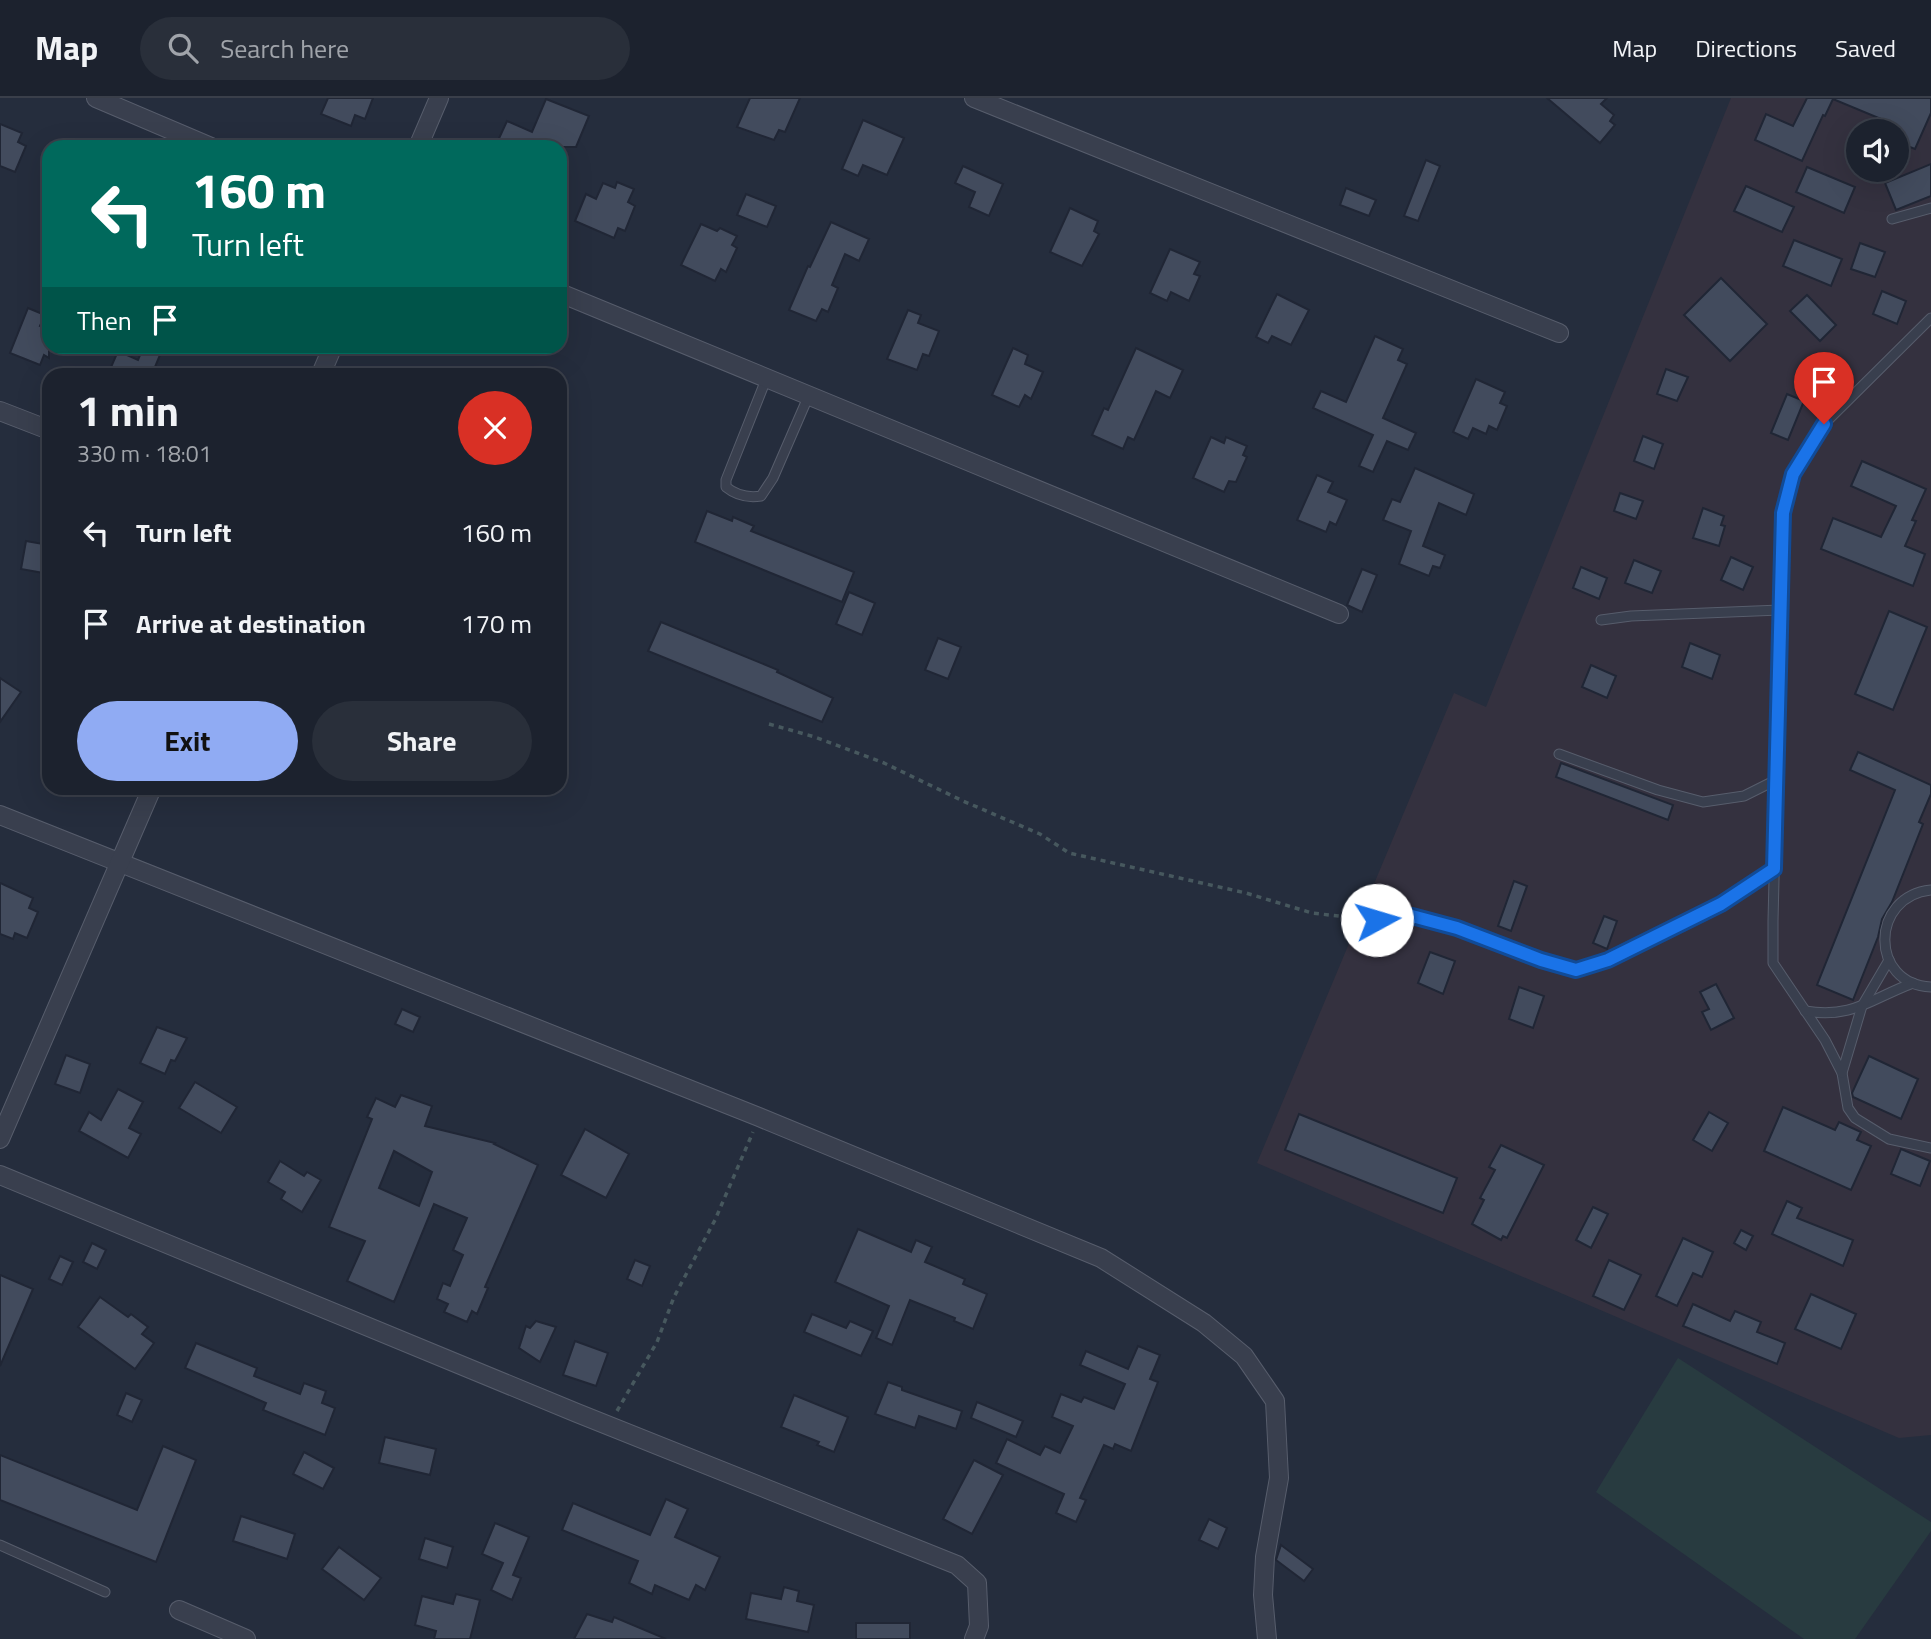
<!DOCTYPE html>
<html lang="en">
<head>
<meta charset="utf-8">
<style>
	body { margin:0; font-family:"Titillium Web",sans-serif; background:#292f3a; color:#f1f3f6; height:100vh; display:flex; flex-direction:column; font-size:26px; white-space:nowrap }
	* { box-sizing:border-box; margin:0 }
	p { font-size:23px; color:#a0a4aa }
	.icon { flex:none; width:38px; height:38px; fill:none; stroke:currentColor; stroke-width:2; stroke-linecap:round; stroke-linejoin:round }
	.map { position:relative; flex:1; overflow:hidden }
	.side { position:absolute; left:42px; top:270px; width:525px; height:427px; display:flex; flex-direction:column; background:#1c222e; border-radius:21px; box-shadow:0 7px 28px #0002,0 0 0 2px #3a3f4a }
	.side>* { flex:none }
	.banner { position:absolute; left:42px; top:42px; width:525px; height:214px; border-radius:21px; box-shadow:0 7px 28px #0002,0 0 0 2px #3a3f4a; background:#00695c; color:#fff; overflow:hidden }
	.fabs { position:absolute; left:1846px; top:21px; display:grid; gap:14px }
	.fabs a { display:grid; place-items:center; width:63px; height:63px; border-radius:50%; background:#1c222e; box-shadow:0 7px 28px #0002,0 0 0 2px #3a3f4a; font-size:35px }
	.pin { position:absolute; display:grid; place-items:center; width:60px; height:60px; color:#fff; margin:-72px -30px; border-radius:50% 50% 50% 0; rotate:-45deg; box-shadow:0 0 7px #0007 }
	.pin .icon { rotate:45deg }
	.me { position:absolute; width:77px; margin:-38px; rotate:84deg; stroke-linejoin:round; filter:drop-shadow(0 0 5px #0008) }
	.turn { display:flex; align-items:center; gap:24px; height:147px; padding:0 35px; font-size:32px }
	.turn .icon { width:91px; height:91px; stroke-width:2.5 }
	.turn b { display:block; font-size:49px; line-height:60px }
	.then { display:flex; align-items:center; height:66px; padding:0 35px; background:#0003; gap:14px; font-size:26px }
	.round { display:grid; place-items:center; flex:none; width:74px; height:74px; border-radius:37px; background:#292f3a }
	.summary { display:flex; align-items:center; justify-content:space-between; height:119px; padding:0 35px }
	h1 { font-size:42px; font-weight:700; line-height:52px }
	.cta { display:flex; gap:14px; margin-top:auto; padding:14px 35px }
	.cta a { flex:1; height:80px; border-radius:42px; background:#90abf3; color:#111; font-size:28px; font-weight:700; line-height:80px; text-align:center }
	.cta a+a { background:#292f3a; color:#f1f3f6 }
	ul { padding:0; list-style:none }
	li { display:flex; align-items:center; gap:21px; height:91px; padding:0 35px }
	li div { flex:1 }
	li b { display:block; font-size:26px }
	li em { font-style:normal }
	header { display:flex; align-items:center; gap:42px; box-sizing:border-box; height:98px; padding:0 35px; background:#1c222e; border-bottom:2px solid #3a3f4a }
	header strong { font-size:33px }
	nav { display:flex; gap:38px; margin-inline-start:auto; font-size:24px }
	.search { width:490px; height:63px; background:#292f3a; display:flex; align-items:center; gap:18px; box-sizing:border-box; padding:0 24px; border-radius:38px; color:#a0a4aa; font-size:26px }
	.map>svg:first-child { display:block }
</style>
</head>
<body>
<header>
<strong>Map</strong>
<div class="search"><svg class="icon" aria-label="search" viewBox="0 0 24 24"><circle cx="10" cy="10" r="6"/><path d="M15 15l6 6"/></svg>Search here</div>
<nav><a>Map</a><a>Directions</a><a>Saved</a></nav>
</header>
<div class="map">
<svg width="1931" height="1541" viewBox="0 0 1931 1541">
	<rect width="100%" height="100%" fill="#252d3d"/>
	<path fill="#34313f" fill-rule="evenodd" d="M1731,0H1931V1337L1899,1340L1257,1065L1454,595L1486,609ZM1858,33H1897V72H1858Z"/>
	<path fill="#283b40" d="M1678,1260L1931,1424V1433L1855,1541H1804L1596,1394Z"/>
	<g fill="#424b5d" stroke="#202635" stroke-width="2" fill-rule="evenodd">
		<path d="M328,0H373L365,21L355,17L351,28L321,16Z"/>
		<path d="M750,0H800L785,34L779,32L774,42L737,29Z"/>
		<path d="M1547,0H1607L1601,6L1614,17L1610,23L1615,27L1600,45Z"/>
		<path d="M1807,0H1931V15L1915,51L1897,44V33H1882L1886,23L1833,1L1825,18L1823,17L1802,63L1755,42L1766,16L1793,28Z"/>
		<path d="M546,1L589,18L576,49H495L507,23L532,34Z"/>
		<path d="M863,22L904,40L887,77L863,67L858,78L842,71Z"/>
		<path d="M0,26L22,35L18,44L26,48L15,74L0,68Z"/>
		<path d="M1426,62L1440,68L1418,123L1404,118Z"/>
		<path d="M1931,66V98L1896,112L1885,85Z"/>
		<path d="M963,68L1003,86L989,118L969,109L975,94L955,85Z"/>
		<path d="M1807,69L1855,89L1844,115L1796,94Z"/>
		<path d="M617,84L634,91L628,104L635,108L625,133L618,130L614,140L575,123L586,96L596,101L603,85L615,90Z"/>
		<path d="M1746,88L1794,109L1782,134L1734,113Z"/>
		<path d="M1346,90L1376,102L1369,118L1340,107Z"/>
		<path d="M746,96L776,108L767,129L737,117Z"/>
		<path d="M1070,110L1098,123L1094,133L1099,136L1082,168L1050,154Z"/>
		<path d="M831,124L869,141L859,163L845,156L832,187L838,190L828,214L822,211L816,223L789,212L808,168L810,169Z"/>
		<path d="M701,126L717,133L720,130L737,138L732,147L737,150L726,174L721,171L715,183L681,167Z"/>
		<path d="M1794,142L1842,161L1831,188L1783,168Z"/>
		<path d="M1860,145L1885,154L1875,179L1851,171Z"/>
		<path d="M1170,151L1200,164L1194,176L1200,178L1189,203L1171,194L1167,203L1150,195Z"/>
		<path d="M1721,180L1767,226L1730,263L1684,217Z"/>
		<path d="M1882,193L1906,203L1897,226L1873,216Z"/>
		<path d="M1277,196L1309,212L1291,247L1272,238L1268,245L1256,239Z"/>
		<path d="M1807,197L1836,227L1820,243L1790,213Z"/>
		<path d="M28,210L45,217L40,228L49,231V260L44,257L40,267L10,255Z"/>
		<path d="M908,212L921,217L918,225L939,233L929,258L923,256L917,272L887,261Z"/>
		<path d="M1375,238L1403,251L1398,262L1407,266L1383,320L1416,335L1408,352L1387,343L1373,374L1359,368L1373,337L1313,310L1321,293L1346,304Z"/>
		<path d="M143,250L160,257L155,269L172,276H108L118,253L138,262Z"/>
		<path d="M1013,250L1028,257L1025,266L1043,274L1031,301L1025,297L1019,309L992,297Z"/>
		<path d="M1136,250L1183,272L1170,300L1156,293L1134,342L1128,339L1123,351L1092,337L1104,310L1108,312Z"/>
		<path d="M1666,271L1688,279L1677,303L1657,296Z"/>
		<path d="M1476,281L1505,294L1500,305L1507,308L1497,332L1489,328L1486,336L1473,330L1468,341L1453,334Z"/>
		<path d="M1787,296L1804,303L1788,342L1771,335Z"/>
		<path d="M1643,338L1663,346L1654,371L1634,363Z"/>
		<path d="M1211,339L1224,345L1226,339L1247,348L1243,357L1247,359L1236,384L1229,383L1224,394L1193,380Z"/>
		<path d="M1862,363L1926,391L1912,422L1916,423L1905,448L1925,456L1913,488L1821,451L1833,420L1881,439L1896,408L1851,388Z"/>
		<path d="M1415,370L1474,396L1466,417L1439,405L1423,448L1445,457L1440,470L1433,468L1429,478L1399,466L1411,433L1383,422L1392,401L1400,404Z"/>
		<path d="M1317,377L1333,384L1328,394L1347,402L1336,427L1330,424L1326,434L1297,422Z"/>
		<path d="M1620,395L1643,403L1636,421L1614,413Z"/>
		<path d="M1703,410L1724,418L1721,427L1725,428L1719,448L1693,440Z"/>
		<path d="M707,413L732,423L733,419L754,428L751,433L854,474L842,504L695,444Z"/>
		<path d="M26,443L49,447V476L21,471Z"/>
		<path d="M1731,459L1753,469L1743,492L1721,482Z"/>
		<path d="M1634,462L1661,473L1652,495L1625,485Z"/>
		<path d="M1581,469L1607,480L1599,501L1573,490Z"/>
		<path d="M1362,471L1377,477L1362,514L1347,507Z"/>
		<path d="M849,494L875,505L862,537L836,526Z"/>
		<path d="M1889,513L1927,529L1893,612L1855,596Z"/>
		<path d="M661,524L778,572L777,574L833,600L822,624L648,553Z"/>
		<path d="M938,540L961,549L948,581L925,572Z"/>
		<path d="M1690,545L1720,557L1712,581L1682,569Z"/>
		<path d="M1591,567L1616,578L1607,600L1582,589Z"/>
		<path d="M0,580L21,594L0,624Z"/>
		<path d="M1858,654L1931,687V696L1919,724L1923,726L1892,804L1882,821L1878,839L1853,902L1817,887L1895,692L1850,672Z"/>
		<path d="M1561,665L1673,707L1668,722L1556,679Z"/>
		<path d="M1514,783L1527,788L1511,833L1498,828Z"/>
		<path d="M0,785L33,800L29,810L38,814L27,840L15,835L13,841L0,836Z"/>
		<path d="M1604,818L1617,823L1607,851L1593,845Z"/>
		<path d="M1430,854L1455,863L1443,896L1418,885Z"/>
		<path d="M1716,886L1734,920L1711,932L1702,914L1709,911L1700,894Z"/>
		<path d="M1519,889L1544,898L1533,930L1509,921Z"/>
		<path d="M402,911L420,919L413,934L395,926Z"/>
		<path d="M157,929L187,940L175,963L171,962L165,976L140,965Z"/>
		<path d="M66,957L90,966L80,995L55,986Z"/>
		<path d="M1869,958L1918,981L1901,1021L1853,999L1852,995Z"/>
		<path d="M195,984L237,1009L221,1035L179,1010Z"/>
		<path d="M118,991L143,1004L129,1030L141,1036L128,1060L79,1033L89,1014L101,1022Z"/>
		<path d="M401,997L432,1008L425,1028L495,1045L494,1046L538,1067L485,1189L488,1190L477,1216L472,1213L467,1224L444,1214L448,1206L437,1201L443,1185L450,1188L463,1157L453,1152L467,1120L434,1106L394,1204L347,1183L365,1143L329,1129L372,1021L367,1019L376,1000L395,1009ZM394,1053L432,1074L419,1108L379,1090Z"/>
		<path d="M1783,1009L1835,1032L1839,1024L1861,1034L1857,1042L1871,1048L1851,1092L1764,1053Z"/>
		<path d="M1709,1014L1728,1025L1712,1053L1693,1042Z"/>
		<path d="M1299,1016L1457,1080L1443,1115L1285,1052Z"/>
		<path d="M585,1031L629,1056L606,1100L561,1077Z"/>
		<path d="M1501,1047L1544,1067L1507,1140L1503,1138L1501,1142L1472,1126L1484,1102L1480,1100L1495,1072L1489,1069Z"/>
		<path d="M1901,1051L1930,1063L1920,1088L1891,1076Z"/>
		<path d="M280,1063L304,1078L307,1074L321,1082L302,1114L281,1101L285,1094L268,1084Z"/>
		<path d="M1787,1103L1802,1110L1797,1120L1853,1142L1843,1168L1772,1136Z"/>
		<path d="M1593,1109L1608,1116L1591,1150L1576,1142Z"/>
		<path d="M858,1131L911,1154L916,1142L932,1149L925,1164L965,1181L963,1186L987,1196L973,1231L954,1223L955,1220L910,1202L892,1247L876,1240L889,1208L835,1184Z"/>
		<path d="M1741,1132L1753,1138L1746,1152L1734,1145Z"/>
		<path d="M1683,1140L1713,1154L1702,1179L1693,1175L1677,1208L1656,1198Z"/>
		<path d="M92,1145L106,1152L97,1171L83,1164Z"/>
		<path d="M60,1158L73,1164L62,1187L49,1181Z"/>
		<path d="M635,1162L650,1168L642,1188L627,1181Z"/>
		<path d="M1609,1162L1641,1177L1624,1212L1593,1198Z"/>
		<path d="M0,1177L33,1191L0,1268Z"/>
		<path d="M1811,1196L1856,1216L1841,1251L1795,1231Z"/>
		<path d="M100,1199L128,1219L131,1216L148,1229L142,1236L154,1245L135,1271L78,1229Z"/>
		<path d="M1693,1206L1730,1223L1735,1213L1761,1224L1757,1234L1785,1245L1777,1266L1683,1228Z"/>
		<path d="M812,1216L846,1230L850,1223L873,1233L861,1258L804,1234Z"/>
		<path d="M536,1223L556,1229L540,1264L519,1250L526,1228L530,1230Z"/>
		<path d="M575,1243L608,1255L596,1288L563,1277Z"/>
		<path d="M196,1245L257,1270L254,1278L300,1296L304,1285L326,1293L322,1305L335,1310L325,1337L263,1312L266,1305L185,1270Z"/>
		<path d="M1138,1248L1160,1257L1150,1281L1158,1284L1131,1353L1115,1346L1113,1351L1104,1347L1080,1400L1086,1402L1076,1424L1056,1415L1064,1396L996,1365L1007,1341L1040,1357L1045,1348L1060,1355L1073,1328L1052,1319L1061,1296L1081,1304L1084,1299L1114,1311L1125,1286L1080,1267L1086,1253L1128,1271Z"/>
		<path d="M888,1284L902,1289V1292L962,1313L956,1331L919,1318L915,1330L875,1316Z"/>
		<path d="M126,1295L142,1302L132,1324L117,1317Z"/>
		<path d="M794,1297L848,1319L834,1354L817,1347L819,1344L781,1329Z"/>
		<path d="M977,1304L1023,1323L1016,1339L971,1320Z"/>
		<path d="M385,1339L436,1351L430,1377L379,1365Z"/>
		<path d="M163,1348L196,1362L156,1464L0,1402V1357L137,1412Z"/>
		<path d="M304,1354L334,1370L323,1391L293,1376Z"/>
		<path d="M974,1362L1003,1377L972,1436L943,1421Z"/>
		<path d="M666,1401L688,1411L675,1439L720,1459L705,1492L696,1487L689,1502L655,1487L652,1496L629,1485L638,1463L562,1432L573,1405L650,1437Z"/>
		<path d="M241,1418L295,1436L287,1461L233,1443Z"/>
		<path d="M1209,1421L1227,1430L1218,1451L1199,1442Z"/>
		<path d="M495,1425L529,1439L513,1477L521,1480L512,1502L491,1492L503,1465L482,1456Z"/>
		<path d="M425,1440L453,1449L447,1470L419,1461Z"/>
		<path d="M1281,1447L1313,1471L1304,1483L1276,1462Z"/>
		<path d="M339,1449L381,1480L364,1502L322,1471Z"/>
		<path d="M784,1489L799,1493L797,1503L814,1507L808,1534L746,1521L751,1495L781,1501Z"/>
		<path d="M456,1496L480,1502L470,1541H434L436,1533L415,1527L422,1498L453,1506Z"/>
		<path d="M587,1516L612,1524L614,1519L666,1541H574Z"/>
		<rect x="856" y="1525" width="54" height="16"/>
	</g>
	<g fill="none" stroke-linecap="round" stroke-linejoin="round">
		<g stroke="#575d6c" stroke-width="11">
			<g id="lane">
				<path d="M1892,121L1931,110"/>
				<path d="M1931,220L1824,326L1793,376L1783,415L1773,823V865L1825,942L1842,975L1848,1010L1855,1020L1889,1041L1931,1050"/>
				<path d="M767,279L726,382V389C737,398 748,400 761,398L773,380L809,297"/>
				<path d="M1601,522L1631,518L1780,512"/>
				<path d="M1559,656L1658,692L1703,704L1744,698L1776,682"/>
				<path d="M1931,792C1870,798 1869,886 1931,889"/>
				<path d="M1377,822L1412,818L1457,830L1541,862L1576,872L1608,862L1721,806L1774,771"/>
				<path d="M1805,913C1853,921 1870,901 1913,885"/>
				<path d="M1842,975L1862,908L1889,862"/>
				<path d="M0,1447L105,1494"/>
			</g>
		</g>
		<g stroke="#575d6c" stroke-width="20">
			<g id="street">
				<path d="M96,0L211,49"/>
				<path d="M974,0L1559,235"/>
				<path d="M418,49L439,0"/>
				<path d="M560,195L1339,516"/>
				<path d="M321,276L333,248"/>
				<path d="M0,313L49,332"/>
				<path d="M0,717L759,1019L1101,1160L1204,1225L1244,1258L1275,1303L1279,1380L1265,1459L1263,1497L1267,1541"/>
				<path d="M0,1041L152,690"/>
				<path d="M0,1077L577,1315L957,1467L977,1485L979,1528L974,1541"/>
				<path d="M179,1512L246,1541"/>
			</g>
		</g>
		<g stroke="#47585e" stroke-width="3.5" stroke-dasharray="5 5" stroke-linecap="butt">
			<path d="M769,626L815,639L884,665L963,703L1040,736L1069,755L1246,795L1312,815L1364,821"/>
			<path d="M617,1313L657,1244L674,1199L715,1122L753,1034"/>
		</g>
		<use href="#lane" stroke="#393f4e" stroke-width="9"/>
		<use href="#street" stroke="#393f4e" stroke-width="18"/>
	</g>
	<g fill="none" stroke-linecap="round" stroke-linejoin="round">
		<g stroke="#114b97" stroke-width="18">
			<path id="route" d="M1377,822L1412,818L1457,830L1541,862L1576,872L1608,862L1721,806L1774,771L1783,415L1793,376L1824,326"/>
		</g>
		<use href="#route" stroke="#1a73e8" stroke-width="12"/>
	</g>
</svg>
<div class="fabs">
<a><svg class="icon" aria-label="sound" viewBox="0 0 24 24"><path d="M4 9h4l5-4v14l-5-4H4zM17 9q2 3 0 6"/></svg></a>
</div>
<div class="pin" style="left:1824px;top:326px;background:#d93025"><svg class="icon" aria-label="arrive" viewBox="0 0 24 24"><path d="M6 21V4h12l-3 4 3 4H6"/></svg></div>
<svg class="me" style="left:1377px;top:822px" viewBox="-20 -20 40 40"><circle r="19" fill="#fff"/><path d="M0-13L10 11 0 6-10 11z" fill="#1a73e8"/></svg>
<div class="banner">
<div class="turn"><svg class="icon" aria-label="left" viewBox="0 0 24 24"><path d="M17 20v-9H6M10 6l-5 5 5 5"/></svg><div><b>160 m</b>Turn left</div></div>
<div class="then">Then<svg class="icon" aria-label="arrive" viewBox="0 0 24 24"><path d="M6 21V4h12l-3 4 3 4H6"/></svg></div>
</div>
<section class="side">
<div class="summary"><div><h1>1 min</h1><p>330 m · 18:01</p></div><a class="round" style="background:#d93025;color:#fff"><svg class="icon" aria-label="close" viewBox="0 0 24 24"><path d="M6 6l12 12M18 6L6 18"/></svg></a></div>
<ul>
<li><svg class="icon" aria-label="left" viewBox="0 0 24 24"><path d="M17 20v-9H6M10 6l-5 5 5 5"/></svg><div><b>Turn left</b></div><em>160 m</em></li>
<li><svg class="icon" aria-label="arrive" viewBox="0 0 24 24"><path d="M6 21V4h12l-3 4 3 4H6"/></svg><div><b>Arrive at destination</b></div><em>170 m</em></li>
</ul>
<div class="cta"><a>Exit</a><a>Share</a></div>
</section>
</div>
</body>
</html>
